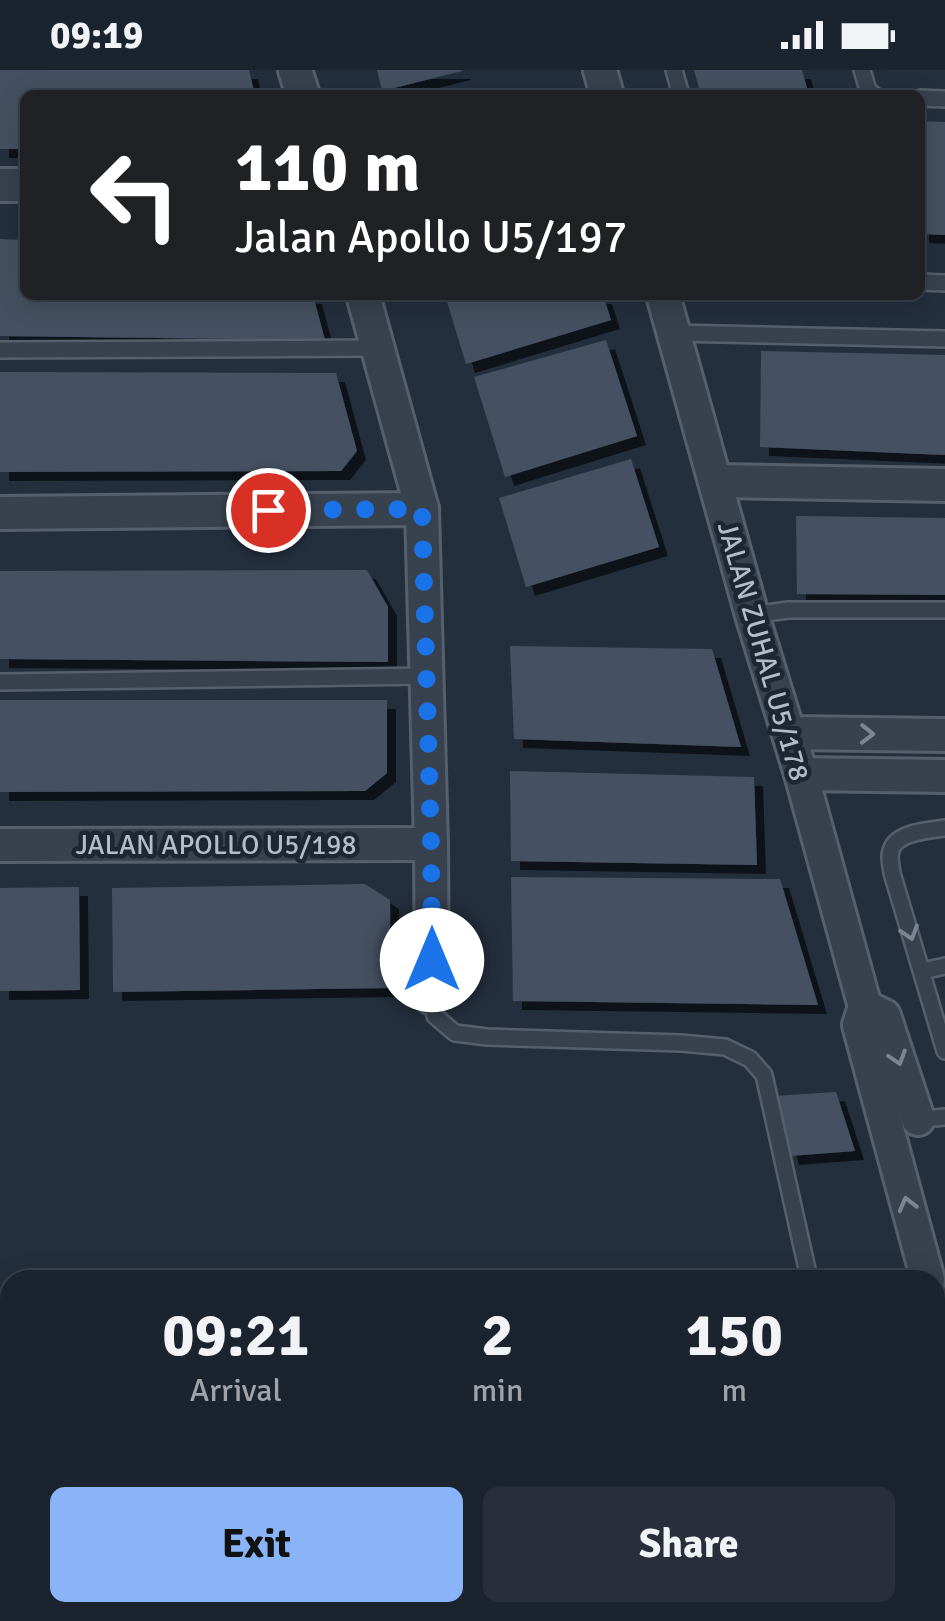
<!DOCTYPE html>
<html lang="en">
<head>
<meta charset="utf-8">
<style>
	body { margin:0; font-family:Signika,sans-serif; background:#282f3a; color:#f1f3f6; height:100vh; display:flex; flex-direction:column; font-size:38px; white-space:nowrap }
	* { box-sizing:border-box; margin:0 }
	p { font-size:32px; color:#a0a4aa }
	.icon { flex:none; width:55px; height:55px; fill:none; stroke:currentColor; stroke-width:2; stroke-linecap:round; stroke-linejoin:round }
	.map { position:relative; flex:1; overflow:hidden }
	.sheet { position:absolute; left:0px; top:1200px; width:945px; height:352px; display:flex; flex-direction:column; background:#1b232e; border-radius:30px 30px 0 0; box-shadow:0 5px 25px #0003,0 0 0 2px #39404a }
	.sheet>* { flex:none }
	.banner { position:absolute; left:20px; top:20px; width:905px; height:210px; border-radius:15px; box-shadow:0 5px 25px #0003,0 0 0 2px #39404a; background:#202124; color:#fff; overflow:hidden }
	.pin { position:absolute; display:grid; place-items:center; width:85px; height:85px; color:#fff; margin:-42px; border:5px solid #fff; border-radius:50%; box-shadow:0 2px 10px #0007 }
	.me { position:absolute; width:110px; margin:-55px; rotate:0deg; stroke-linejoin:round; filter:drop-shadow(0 0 8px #0008) }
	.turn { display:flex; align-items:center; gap:35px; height:210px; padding:0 50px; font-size:45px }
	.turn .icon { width:130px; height:130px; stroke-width:2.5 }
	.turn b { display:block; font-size:70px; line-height:85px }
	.eta { display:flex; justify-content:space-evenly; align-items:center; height:170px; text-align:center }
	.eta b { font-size:60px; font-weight:700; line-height:70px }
	.cta { display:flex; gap:20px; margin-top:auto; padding:20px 50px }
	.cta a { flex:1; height:115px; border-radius:15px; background:#8ab4f8; color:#111; font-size:40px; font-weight:700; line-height:115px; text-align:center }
	.cta a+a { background:#282f3a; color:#f1f3f6 }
	.status { display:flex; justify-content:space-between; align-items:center; height:70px; padding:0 50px; background:#1b232e; direction:ltr }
	.status svg { height:28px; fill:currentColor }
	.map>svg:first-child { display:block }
</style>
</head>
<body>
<div class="status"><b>09:19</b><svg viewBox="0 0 49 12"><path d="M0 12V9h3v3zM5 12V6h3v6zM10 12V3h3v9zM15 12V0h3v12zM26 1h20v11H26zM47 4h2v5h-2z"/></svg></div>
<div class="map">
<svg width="945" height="1551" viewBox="0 0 945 1551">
	<defs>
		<filter id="shadow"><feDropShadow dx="9" dy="9" stdDeviation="0" flood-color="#0009"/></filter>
	</defs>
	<rect width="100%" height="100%" fill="#242f3e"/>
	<g fill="#455162" filter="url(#shadow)">
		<path d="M0,0H249L255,25H25V79H0Z"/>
		<path d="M377,0H462V1L382,21Z"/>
		<path d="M694,0H802L809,25H701Z"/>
		<path d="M920,51L945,52V165L920,164Z"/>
		<path d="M0,169L25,170V225H313L325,270L0,266Z"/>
		<path d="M445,225H603L611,250L466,294Z"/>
		<path d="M606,270L637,366L505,407L474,307Z"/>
		<path d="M761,281L945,285V385L760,377Z"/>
		<path d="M0,302L336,303L357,381L341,401L0,402Z"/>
		<path d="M631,389L659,477L526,517L499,428Z"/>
		<path d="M796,446L945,448V525L797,524Z"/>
		<path d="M367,500L388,537V592L0,589V501Z"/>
		<path d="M510,576L712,579L741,677L514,669Z"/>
		<path d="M0,630H387V703L365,721L0,722Z"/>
		<path d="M510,701L754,707L757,795L511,791Z"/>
		<path d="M511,807L780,809L818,935L513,931Z"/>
		<path d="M365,814L390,830L391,918L113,922L112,818Z"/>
		<path d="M79,817L80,920L0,921V818Z"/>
		<path d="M836,1022L855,1081L790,1086L774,1026Z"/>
	</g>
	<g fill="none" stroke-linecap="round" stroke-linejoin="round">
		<g stroke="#565f6c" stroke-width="20">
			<g id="service">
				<path d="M674,0L681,25"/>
				<path d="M862,0L868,20L874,25"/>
				<path d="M920,28L945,29"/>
				<path d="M920,212L945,213"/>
				<path d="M674,263L945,269"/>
				<path d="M0,280L377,278"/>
				<path d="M752,545L788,540H945"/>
				<path d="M0,612L426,606"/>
				<path d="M945,758C930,760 899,762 892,778C888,786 891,795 892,803L945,981"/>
				<path d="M922,901L945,896"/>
				<path d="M432,928L435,946L455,963L487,967L681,973L725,977L750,989L764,1005L809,1208"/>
				<path d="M914,1050L945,1047"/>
			</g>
		</g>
		<g stroke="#565f6c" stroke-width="38">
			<g id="minor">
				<path d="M295,0L303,25"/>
				<path d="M600,0L607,25"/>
				<path d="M0,115H25"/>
				<path d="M363,225L422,439L431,774L432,928"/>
				<path d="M663,225L752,545L801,704L865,937"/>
				<path d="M715,411L945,415"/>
				<path d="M0,443L422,439"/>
				<path d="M789,663L945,665"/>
				<path d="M801,704L945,706"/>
				<path d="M0,775L431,774"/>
				<path d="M865,937L859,955L928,1210"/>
				<path d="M865,937L884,946L918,1049"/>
				<path d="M935,1237L945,1274"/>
			</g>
		</g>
		<g stroke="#434c59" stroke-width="60">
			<path id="trunk" d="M857,1542L945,1549"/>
		</g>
		<g stroke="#434c59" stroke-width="60">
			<g id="motorway">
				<path d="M0,1286L10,1288"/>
				<path d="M0,1384L10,1385"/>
				<path d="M935,1418L945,1419"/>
				<path d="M0,1438L10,1439"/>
				<path d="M935,1484L945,1485"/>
				<path d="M935,1537L945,1538"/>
				<path d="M662,1542L711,1551"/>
			</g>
		</g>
		<use href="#service" stroke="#38414e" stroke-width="15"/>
		<use href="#minor" stroke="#38414e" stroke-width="32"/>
		<use href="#trunk" stroke="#656462" stroke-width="55"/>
		<use href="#motorway" stroke="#746855" stroke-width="55"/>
	</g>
	<defs><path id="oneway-chevron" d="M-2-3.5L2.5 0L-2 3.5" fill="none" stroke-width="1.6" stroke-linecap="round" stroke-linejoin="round" transform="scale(2.5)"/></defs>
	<g stroke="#7c8592">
		<use href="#oneway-chevron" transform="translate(867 664) rotate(1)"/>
		<use href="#oneway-chevron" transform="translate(910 863) rotate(73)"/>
		<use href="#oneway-chevron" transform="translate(898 988) rotate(72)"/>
		<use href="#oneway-chevron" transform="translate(907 1134) rotate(-105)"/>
	</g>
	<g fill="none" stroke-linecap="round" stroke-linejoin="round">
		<path stroke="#1a73e8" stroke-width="18" stroke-dasharray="0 32.4" d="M268,440L422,439L431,774L432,890"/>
	</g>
	<g text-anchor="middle" stroke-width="9" stroke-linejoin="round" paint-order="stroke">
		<g font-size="28" fill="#b4bcc9" stroke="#1d2633">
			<text transform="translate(764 581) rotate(74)" y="10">JALAN ZUHAL U5/178</text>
			<text x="216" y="784">JALAN APOLLO U5/198</text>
		</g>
	</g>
</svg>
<div class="pin" style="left:268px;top:440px;background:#d93025"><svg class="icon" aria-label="arrive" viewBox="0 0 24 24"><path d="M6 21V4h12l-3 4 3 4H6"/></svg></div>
<svg class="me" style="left:432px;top:890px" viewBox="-20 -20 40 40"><circle r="19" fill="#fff"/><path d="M0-13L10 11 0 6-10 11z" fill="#1a73e8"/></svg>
<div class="banner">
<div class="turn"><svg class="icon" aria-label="left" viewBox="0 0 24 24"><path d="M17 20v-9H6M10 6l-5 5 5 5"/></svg><div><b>110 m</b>Jalan Apollo U5/197</div></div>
</div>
<section class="sheet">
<div class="eta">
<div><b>09:21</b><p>Arrival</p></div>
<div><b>2</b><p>min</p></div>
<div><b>150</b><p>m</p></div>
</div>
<div class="cta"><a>Exit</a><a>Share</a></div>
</section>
</div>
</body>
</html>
